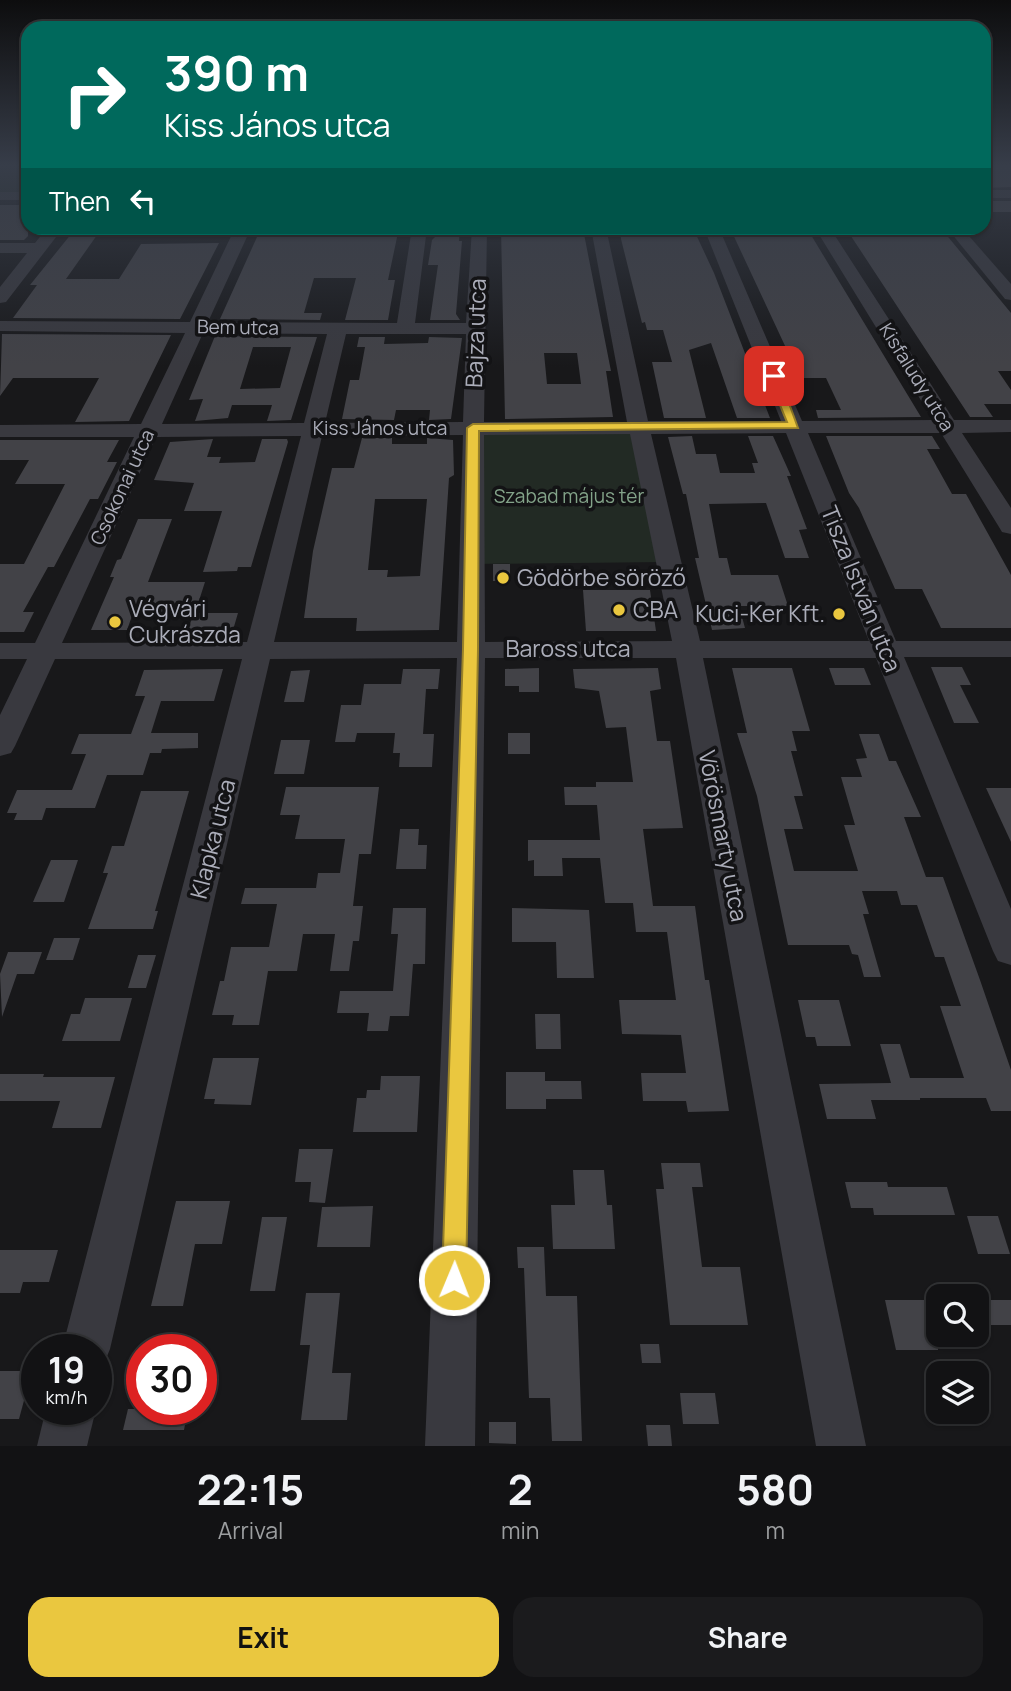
<!DOCTYPE html>
<html lang="en">
<head>
<meta charset="utf-8">
<style>
	body { margin:0; font-family:Manrope,sans-serif; background:#1b1b1d; color:#f1f3f6; height:100vh; display:flex; flex-direction:column; font-size:26px; white-space:nowrap }
	* { box-sizing:border-box; margin:0 }
	p { font-size:23px; color:#9c9ea0 }
	.icon { flex:none; width:38px; height:38px; fill:none; stroke:currentColor; stroke-width:2; stroke-linecap:round; stroke-linejoin:round }
	.map { position:relative; height:1446px; overflow:hidden }
	.side { display:flex; flex-direction:column; background:#121214; flex:1 }
	.side>* { flex:none }
	.hud { position:absolute; left:21px; top:21px; width:970px; height:214px; border-radius:21px; box-shadow:0 2px 5px #0004,0 0 0 2px #313234; background:#00695c; color:#fff; overflow:hidden }
	.fabs { position:absolute; left:926px; top:1284px; display:grid; gap:14px }
	.fabs a { display:grid; place-items:center; width:63px; height:63px; border-radius:14px; background:#121214; box-shadow:0 2px 5px #0004,0 0 0 2px #313234; font-size:35px }
	.speed { position:absolute; left:21px; top:1334px; display:flex; gap:14px; font-size:35px; font-weight:700; text-align:center }
	.speed>* { display:grid; place-content:center; width:91px; height:91px; border-radius:50%; background:#121214; box-shadow:0 2px 5px #0004,0 0 0 2px #313234; line-height:1 }
	.speed small { font-size:18px; font-weight:400 }
	.speed .limit { border:10px solid #d22; background:#fff; color:#111 }
	.pin { position:absolute; display:grid; place-items:center; width:60px; height:60px; color:#fff; margin:-30px; border-radius:14px; box-shadow:0 4px 10px #0006 }
	.me { position:absolute; width:77px; margin:-38px; rotate:1deg; stroke-linejoin:round; filter:drop-shadow(0 0 5px #0008) }
	.turn { display:flex; align-items:center; gap:24px; height:147px; padding:0 28px; font-size:32px }
	.turn .icon { width:91px; height:91px; stroke-width:2.5 }
	.turn b { display:block; font-size:49px; line-height:60px }
	.then { display:flex; align-items:center; height:66px; padding:0 28px; background:#0003; gap:14px; font-size:26px }
	.eta { display:flex; justify-content:space-evenly; align-items:center; height:119px; text-align:center }
	.eta b { font-size:42px; font-weight:700; line-height:49px }
	.button { display:flex; gap:14px; margin-top:auto; padding:14px 28px }
	.button a { flex:1; height:80px; border-radius:21px; background:#eac73f; color:#111; font-size:28px; font-weight:700; line-height:80px; text-align:center }
	.button a+a { background:#1b1b1d; color:#f1f3f6 }
	.map>svg:first-child { display:block }
</style>
</head>
<body>
<div class="map">
<svg width="1011" height="1446" viewBox="0 0 1011 1446">
	<rect width="100%" height="100%" fill="#18181a"/>
	<g fill="#222a24">
		<rect x="0" y="165" width="28" height="27"/>
		<path d="M473,428H640L666,562L472,564Z"/>
	</g>
	<g fill="#424247" fill-rule="evenodd">
		<path d="M984,166H1011V187L984,188Z"/>
		<rect x="984" y="201" width="27" height="11"/>
		<path d="M0,205H28V236L24,240H0Z"/>
		<path d="M76,228H102L66,279H119L141,244L219,243L180,319L13,318L37,285H30Z"/>
		<path d="M399,228L388,280H395L388,320H345L356,278H314L304,313H322L320,320L220,319L257,237H269L273,229Z"/>
		<path d="M443,228H460L459,241H462L456,314L460,320H430L438,265H428L432,240L436,236H442Z"/>
		<path d="M501,228H517V232L532,234H584L611,371H606L613,417L505,419ZM544,353H577L581,384H547Z"/>
		<path d="M624,228H693L714,273L770,418H737L711,343L689,350L706,418H664L652,362H672L663,330H647L645,322L642,323L621,239L620,230Z"/>
		<path d="M730,228L808,230L921,417L818,418L816,410H841L826,378H800Z"/>
		<path d="M847,230L944,232L1011,313V371H998L1011,390V404H984L993,417H970Z"/>
		<path d="M2,334L171,335L129,421L75,422L99,378H13L0,396Z"/>
		<path d="M215,336L317,337L291,420L267,421L272,405H232L228,418L195,421L203,399L189,400ZM253,347H291L280,388L240,389Z"/>
		<path d="M359,337H385L384,344L428,343L429,337L462,338L451,419L429,420L430,410H396L394,420L342,419L350,380H359L365,347H357Z"/>
		<path d="M692,436L696,454H716L720,473H755L752,463H758L748,436H773L791,476H787L807,529L799,530L809,558H785L766,503L709,504L719,558H727L731,575H778L788,606H739L745,628L712,630L695,558H699L686,494H683L668,437Z"/>
		<path d="M826,436H932L940,449H927L952,494H966L1011,575V628H941L922,589H895L859,508L849,493Z"/>
		<path d="M362,438H392V444H427V438L453,440L454,475L449,478L439,630L356,631L357,618H304L313,551L332,468H354ZM375,499H427L420,576L387,577L388,570H368Z"/>
		<path d="M213,439L207,457H221L219,463L255,462L262,439H287L288,442L251,567H238L237,571L203,572L222,511H184L194,483L154,480L170,442Z"/>
		<path d="M0,440H119L107,462H117L98,499H90L54,567H48L23,612H34L24,632H0V564H24L65,484H15L29,460H0Z"/>
		<path d="M138,519H172L148,582H205L195,613H238L233,630H188L193,615L132,616L127,630H91L114,577H110L117,560L121,559Z"/>
		<rect x="493" y="564" width="17" height="17"/>
		<path d="M583,590H650L656,631H586Z"/>
		<path d="M931,667H962L971,685H960L979,723H954Z"/>
		<path d="M539,668V692H519V686H505V669Z"/>
		<path d="M658,668L661,689L650,691L657,741H670L683,828L643,829L653,906H695L705,980H709L729,1111L688,1112L686,1101H643L641,1073H686L681,1035L622,1034L619,1000H676L667,932H636L633,903H605L600,858H562L563,876H534V860L528,861V840H600L597,805H565L564,787H596V782H633L626,727L606,728L599,691L575,688L573,669Z"/>
		<path d="M732,668H792L810,731H792L797,751H791L803,796H794L803,829H784L794,871H858L844,825H855L841,777H862L856,759L867,758L859,734H879L889,761H896L921,817H904L926,877H943L980,980L1011,1070V1111H991L986,1098H920V1100H871L876,1119H827L819,1084L891,1083L880,1044H900L910,1078H964L940,1006H961L944,957H935L917,905H901L897,891H862L869,914H863L881,977H864L858,955L852,954L849,945H788L757,796L737,733H747Z"/>
		<path d="M829,668H864L871,685H835Z"/>
		<path d="M223,669L214,701H161L151,733H198V748L162,749L161,753H150L143,775H107L95,808H46L42,820H14L17,813H7L17,790H72L86,754H71L79,734H131L145,696H135L144,670Z"/>
		<path d="M403,669H440L438,689H426L423,734H434L432,767H399L400,753H393L395,733H357L355,742H335L341,705H361L364,684H401Z"/>
		<path d="M310,670L304,702H284L291,671Z"/>
		<rect x="508" y="733" width="22" height="21"/>
		<path d="M281,740H310L304,774H274Z"/>
		<path d="M286,787H379L371,854H359L353,906H363L359,941H353L349,971H330L335,934H303L297,971H268L259,1025H232L234,1015H212L220,981H224L231,947H269L277,904H241L245,888H316L318,873H340L345,839H295L300,815H280Z"/>
		<path d="M986,788H1011V842Z"/>
		<path d="M141,791H189L155,911H158L153,929H88L108,873H103L112,846H124Z"/>
		<path d="M400,829H419L418,845H427L426,869H396Z"/>
		<path d="M51,860H78L64,902H33Z"/>
		<path d="M393,908H426L425,964H413L409,1016H390L388,1031H367L369,1013H337L340,991H393L398,934H391Z"/>
		<path d="M512,908L589,910L594,978H557L556,942H512Z"/>
		<path d="M54,938H80L73,960H46Z"/>
		<path d="M8,952H42L34,974H17L2,1017L0,974Z"/>
		<path d="M138,955H156L146,988H128Z"/>
		<path d="M85,998H132L120,1041H62L71,1014H80Z"/>
		<path d="M798,1000H839L851,1046H817L815,1037H806Z"/>
		<path d="M535,1014H560L561,1049H536Z"/>
		<path d="M213,1058H259L251,1105L214,1104L215,1099H204Z"/>
		<path d="M506,1072H545V1081H581L582,1099H546V1109H506Z"/>
		<path d="M0,1074H44L43,1077H115L101,1128H52L60,1101H0Z"/>
		<path d="M381,1076H420L417,1132H353L357,1098H366L367,1090H380Z"/>
		<path d="M299,1149H333L325,1203L309,1202L311,1182H295Z"/>
		<path d="M661,1163H700L703,1187H692L702,1267H740L748,1325H670L656,1189H664Z"/>
		<path d="M573,1170H604L607,1205H612L615,1249H553L551,1205H575Z"/>
		<path d="M845,1182H887L888,1187H947L955,1215H874L873,1208H851Z"/>
		<path d="M176,1201H230L222,1244H195L183,1306H151Z"/>
		<path d="M373,1206L370,1247H317L322,1207Z"/>
		<path d="M967,1216H998L1010,1254H978Z"/>
		<path d="M262,1217H287L275,1291H250Z"/>
		<path d="M517,1247H544L546,1296H577L582,1441H552L550,1398H529L524,1268H518Z"/>
		<path d="M0,1250H58L49,1282H23L20,1293H0Z"/>
		<path d="M306,1293H340L332,1373H351L347,1420H301L310,1345H300Z"/>
		<path d="M885,1300H938V1350H896Z"/>
		<rect x="976" y="1300" width="35" height="25"/>
		<path d="M640,1344H659L661,1363H642Z"/>
		<path d="M0,1371H32L19,1419H0Z"/>
		<path d="M680,1393H715L719,1424H683Z"/>
		<path d="M128,1409H188L184,1430H123Z"/>
		<path d="M489,1422H516V1444L489,1443Z"/>
		<path d="M646,1425H670L672,1446H648Z"/>
	</g>
	<g fill="none" stroke-linecap="round" stroke-linejoin="round">
		<g fill="#39393f" fill-rule="evenodd">
			<rect x="984" y="190" width="27" height="8"/>
			<rect x="0" y="192" width="28" height="8"/>
			<path d="M47,228H63L6,302L0,303V287L27,253H0V243H35Z"/>
			<path d="M235,228H251L208,322L397,323L412,228H427L415,323H466L472,228H487L484,422H627L591,228H606L648,421H781L704,228H719L802,421L933,420L815,228H830L954,420H1011V432L962,433L1011,508V534L1002,532L999,527L941,433H808L896,641H1011V657H904L1011,909V965L998,961L993,951L876,658H703L866,1446H816L676,658H485L475,1446H425L457,658L270,659L110,1349L103,1366L96,1369V1349H62L242,659H55L15,746L11,753L0,756V715L27,659H0V643H35L134,437H0V425L141,424L185,333L0,331V321L190,322ZM203,333L327,334L304,423L162,424ZM346,334H466L463,422L325,423ZM786,433L869,641H700L651,434ZM630,434L672,641L485,642L484,435ZM463,435L457,642H274L322,436ZM301,436L247,642L62,643L156,437Z"/>
			<path d="M947,228H962L1011,284V300L1005,299Z"/>
			<path d="M46,1409H96L87,1446H37Z"/>
		</g>
	</g>
	<linearGradient id="sky" x2="0" y2="1"><stop stop-color="#0d0d0e"/><stop offset="0.45" stop-color="#373d49"/><stop offset="1" stop-color="#373d49" stop-opacity="0"/></linearGradient>
	<rect width="1011" height="367" fill="url(#sky)"/>
	<path fill="#eac73f" stroke="#988129" stroke-width="2" d="M774,373L779,376L798,428L479,431L478,649L466,1280L463,1288L454,1292L445,1288L442,1280L463,649L467,428L473,424L787,422L768,376Z"/>
	<g fill="#eac73f" stroke="#131315" stroke-width="2.5">
		<circle cx="503" cy="578" r="7"/>
		<circle cx="619" cy="610" r="7"/>
		<circle cx="839" cy="614" r="7"/>
		<circle cx="115" cy="622" r="7"/>
	</g>
	<g text-anchor="middle" stroke-width="7" stroke-linejoin="round" paint-order="stroke">
		<g font-size="19" fill="#abadb9" stroke="#131315">
			<text transform="translate(238 327) rotate(1)" y="7">Bem utca</text>
			<text transform="translate(917 377) rotate(58)" y="7">Kisfaludy utca</text>
			<text x="380" y="435">Kiss János utca</text>
			<text transform="translate(122 487) rotate(-65)" y="7">Csokonai utca</text>
		</g>
		<g font-size="19" fill="#83a389" stroke="#131315">
			<text x="569" y="503">Szabad május tér</text>
		</g>
		<g font-size="23" fill="#abadb9" stroke="#131315">
			<text transform="translate(476 333) rotate(-88)" y="8">Bajza utca</text>
			<text transform="translate(861 589) rotate(68)" y="8">Tisza István utca</text>
			<text x="568" y="657">Baross utca</text>
			<text transform="translate(723 836) rotate(79)" y="8">Vörösmarty utca</text>
			<text transform="translate(213 839) rotate(-76)" y="8">Klapka utca</text>
		</g>
		<g font-size="23" fill="#abadb9" stroke="#131315" text-anchor="start">
			<text x="517" y="586">Gödörbe söröző</text>
			<text x="129" y="617">Végvári<tspan x="129" dy="26">Cukrászda</tspan></text>
			<text x="633" y="618">CBA</text>
			<text x="825" y="622" text-anchor="end">Kuci-Ker Kft.</text>
		</g>
	</g>
</svg>
<div class="fabs">
<a><svg class="icon" aria-label="search" viewBox="0 0 24 24"><circle cx="10" cy="10" r="6"/><path d="M15 15l6 6"/></svg></a>
<a><svg class="icon" aria-label="layers" viewBox="0 0 24 24"><path d="M12 4l9 5-9 5-9-5zM3 14l9 5 9-5"/></svg></a>
</div>
<div class="speed"><div>19<small>km/h</small></div><div class="limit">30</div></div>
<div class="pin" style="left:774px;top:376px;background:#d93025"><svg class="icon" aria-label="arrive" viewBox="0 0 24 24"><path d="M6 21V4h12l-3 4 3 4H6"/></svg></div>
<svg class="me" style="left:454px;top:1280px" viewBox="-20 -20 40 40"><circle r="17" fill="#eac73f" stroke="#fff" stroke-width="3"/><path d="M0-11L8 9 0 5-8 9z" fill="#fff"/></svg>
<div class="hud">
<div class="turn"><svg class="icon" aria-label="right" viewBox="0 0 24 24"><path d="M7 20v-9h11M14 6l5 5-5 5"/></svg><div><b>390 m</b>Kiss János utca</div></div>
<div class="then">Then<svg class="icon" aria-label="left" viewBox="0 0 24 24"><path d="M17 20v-9H6M10 6l-5 5 5 5"/></svg></div>
</div>
</div>
<section class="side">
<div class="eta">
<div><b>22:15</b><p>Arrival</p></div>
<div><b>2</b><p>min</p></div>
<div><b>580</b><p>m</p></div>
</div>
<div class="button"><a>Exit</a><a>Share</a></div>
</section>
</body>
</html>
